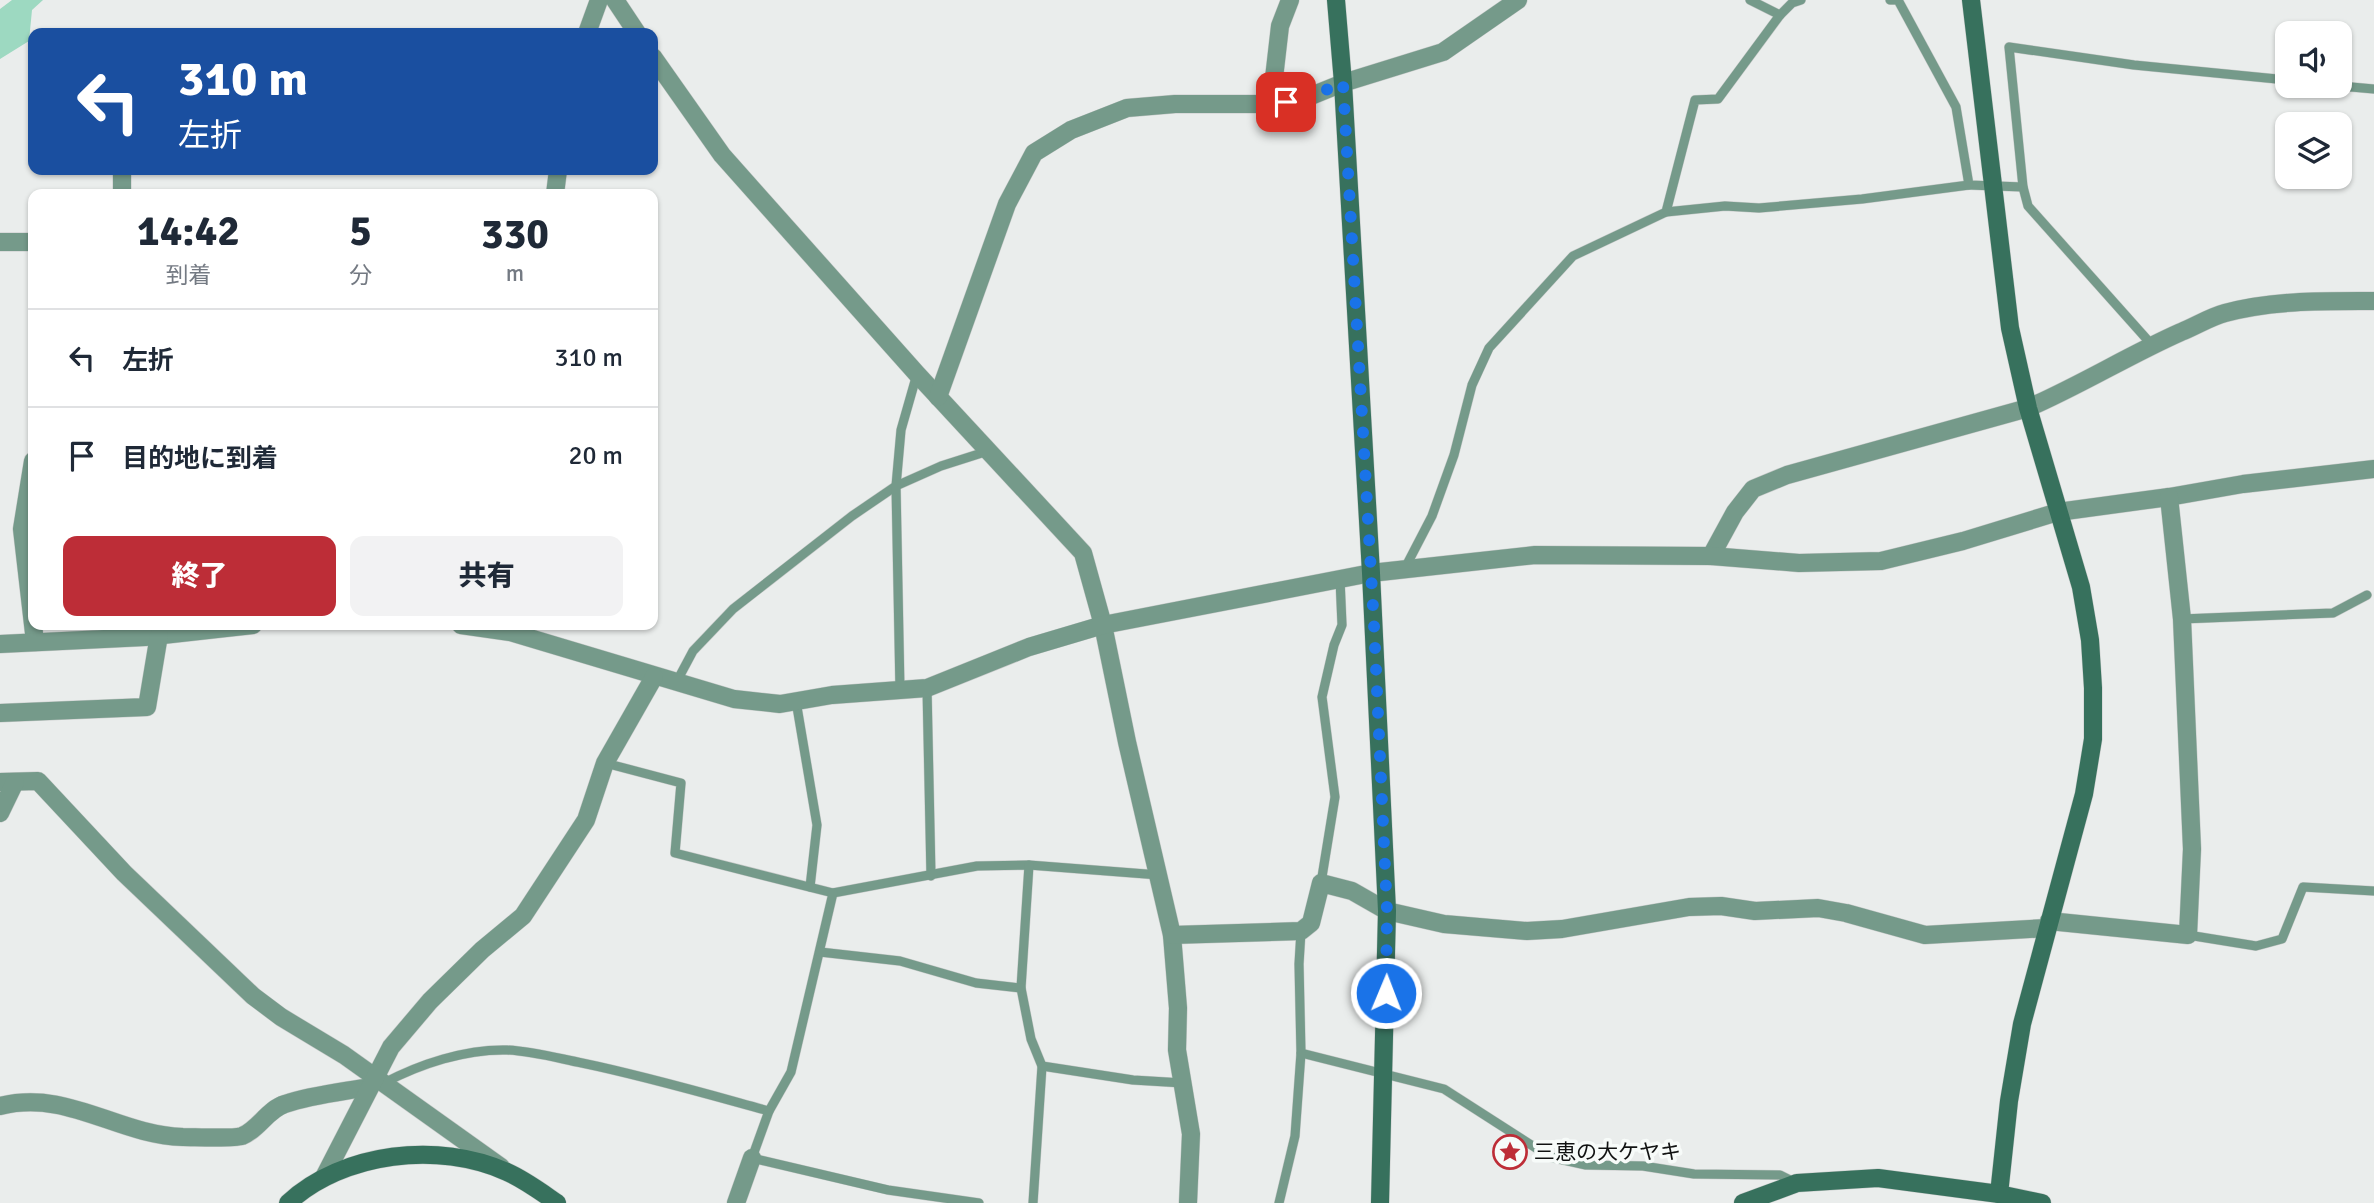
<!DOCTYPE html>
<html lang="ja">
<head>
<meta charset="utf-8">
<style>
	body { margin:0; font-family:Signika,"Noto Sans JP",sans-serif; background:#f2f2f3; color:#1f2937; height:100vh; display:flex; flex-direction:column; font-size:26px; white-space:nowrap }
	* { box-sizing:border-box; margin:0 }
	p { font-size:23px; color:#747a83 }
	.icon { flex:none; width:38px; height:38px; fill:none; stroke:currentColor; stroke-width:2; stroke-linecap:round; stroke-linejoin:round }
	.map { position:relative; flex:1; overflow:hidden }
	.drawer { position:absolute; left:28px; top:189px; width:630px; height:441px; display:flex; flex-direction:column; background:#fff; border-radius:14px; box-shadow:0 2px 5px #0004 }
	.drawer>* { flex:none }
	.banner { position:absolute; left:28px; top:28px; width:630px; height:147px; border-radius:14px; box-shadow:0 2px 5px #0004; background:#1a4fa0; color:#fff; overflow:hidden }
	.controls { position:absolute; left:2275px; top:21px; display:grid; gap:14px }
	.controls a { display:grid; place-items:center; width:77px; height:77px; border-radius:14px; background:#fff; box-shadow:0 2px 5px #0004; font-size:35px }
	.pin { position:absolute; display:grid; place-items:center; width:60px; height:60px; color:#fff; margin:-30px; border-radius:14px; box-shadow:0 4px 10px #0006 }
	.me { position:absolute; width:77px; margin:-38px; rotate:1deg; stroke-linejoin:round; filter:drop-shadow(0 0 5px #0008) }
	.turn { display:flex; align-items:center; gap:24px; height:147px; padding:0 35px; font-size:32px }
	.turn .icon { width:91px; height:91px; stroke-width:2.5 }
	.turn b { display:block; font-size:49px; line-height:60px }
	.eta { display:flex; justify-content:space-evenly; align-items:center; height:119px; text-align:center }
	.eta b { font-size:42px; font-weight:800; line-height:49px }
	.cta { display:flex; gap:14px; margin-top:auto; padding:14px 35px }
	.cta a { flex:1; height:80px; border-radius:14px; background:#bd2d37; color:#fff; font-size:28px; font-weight:800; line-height:80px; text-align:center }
	.cta a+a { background:#f2f2f3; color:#1f2937 }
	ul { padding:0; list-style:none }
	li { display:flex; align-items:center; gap:21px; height:98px; padding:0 35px; border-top:2px solid #e0e1e3 }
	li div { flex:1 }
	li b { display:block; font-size:26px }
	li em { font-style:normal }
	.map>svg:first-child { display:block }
</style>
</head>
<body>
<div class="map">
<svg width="2374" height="1203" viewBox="0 0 2374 1203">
	<rect width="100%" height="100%" fill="#eaedec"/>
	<path fill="#9dd9c1" d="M12,0H43L32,10L29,41L0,59V9Z"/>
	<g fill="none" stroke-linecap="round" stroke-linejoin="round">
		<g stroke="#c7cac9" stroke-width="10">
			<g id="lane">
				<path d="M1890,0H1898L1956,107L1969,185L2023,187"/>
				<path d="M1780,15L1792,3L1801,0"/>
				<path d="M2340,86L2374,89"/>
				<path d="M1666,212L1725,206L1759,208L1862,199L1969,185"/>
				<path d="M2152,345L2028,206L2023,187L2009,47L2134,65L2287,80"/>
				<path d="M1405,568L1432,516L1454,455L1472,385L1489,348L1573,256L1666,212L1695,100L1718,99L1780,15L1750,0"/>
				<path d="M2182,619L2333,613L2367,595"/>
				<path d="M677,681L693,651L733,609L852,516L896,486L941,466L988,451"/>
				<path d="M927,688L931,876"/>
				<path d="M900,690L896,486L901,430L917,374"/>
				<path d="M796,701L817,825L810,887"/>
				<path d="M605,763L681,783L675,853L833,893L977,866L1029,865L1159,875"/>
				<path d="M1029,865L1021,988L1031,1039L1042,1066L1033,1203"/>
				<path d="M1321,883L1335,797L1322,697L1334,645L1342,625L1340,579"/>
				<path d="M833,893L791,1072L769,1111L752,1158L888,1190L979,1203"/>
				<path d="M2188,935L2256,946L2282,939L2303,887L2374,891"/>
				<path d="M820,952L900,961L976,983L1021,988"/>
				<path d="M1301,1053L1444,1089L1550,1157L1586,1165L1643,1166L1694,1174L1780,1175L1794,1182"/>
				<path d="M1042,1066L1133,1080L1183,1083"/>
				<path d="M384,1083C420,1064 465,1049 507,1050C532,1051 557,1058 582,1063C645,1076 707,1094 769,1111"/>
				<path d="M1279,1203L1295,1136L1301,1053L1299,964L1301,931"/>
			</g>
		</g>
		<g stroke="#c7cac9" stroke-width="19">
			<g id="street">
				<path d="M615,0L637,33"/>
				<path d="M587,33L599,0"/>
				<path d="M653,57L722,155L917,374L1083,553L1103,625L1127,742L1172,935L1178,1008L1177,1050L1191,1134L1188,1203"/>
				<path d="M1271,104L1280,26L1290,0"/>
				<path d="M122,194V170"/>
				<path d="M555,194L558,170"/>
				<path d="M0,242H33"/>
				<path d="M938,397L1007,204L1034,153L1071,130L1127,108L1175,104H1271L1301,100L1343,83L1443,52L1518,0"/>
				<path d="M33,461L22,529L35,642"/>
				<path d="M1711,556L1735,512L1753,489L1787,475L2028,408C2081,385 2129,355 2181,332C2196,326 2210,317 2225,313C2273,300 2325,301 2374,301"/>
				<path d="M461,625L510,632L734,699L780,704L832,695L927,688L1029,647L1103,625L1371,573L1535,555L1711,556L1799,563L1881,561L1963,541L2058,512L2169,497L2243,484L2374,469"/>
				<path d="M0,644L145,637L253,625"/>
				<path d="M0,713L147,707L159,635"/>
				<path d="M0,782L38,781L124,873L253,996L281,1017L344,1055L501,1167"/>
				<path d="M0,813L15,782"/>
				<path d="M2049,921L2188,935L2192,849L2182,619L2169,497"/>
				<path d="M1172,935L1301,931L1311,923L1321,883L1352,891L1387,911L1444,924L1527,931L1562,929L1689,907L1721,906L1755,911L1818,908L1846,913L1925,935L2047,928"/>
				<path d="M0,1106C68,1089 117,1135 183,1137C195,1137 232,1139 242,1136C258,1130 268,1109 285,1104C311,1095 341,1092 369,1087"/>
				<path d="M324,1177L391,1047L430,1001L482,950L523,916L586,820L605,763L654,677"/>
				<path d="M736,1203L752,1158"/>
			</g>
		</g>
		<g stroke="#c7cac9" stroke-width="19">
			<g id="secondary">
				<path d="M1336,0L1343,83L1371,573L1387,911L1380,1203"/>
				<path d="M1971,0L2010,328L2028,408L2081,587L2090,640L2093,688V739L2084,794L2022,1024L2009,1101L1999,1194"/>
				<path d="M288,1203C343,1152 439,1141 507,1172C525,1180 541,1192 557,1203"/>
				<path d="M1743,1203L1797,1183L1878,1178L1999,1194L2042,1203"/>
			</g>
		</g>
		<use href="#lane" stroke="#759a8a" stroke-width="9"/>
		<use href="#street" stroke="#759a8a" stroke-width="18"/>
		<use href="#secondary" stroke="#37715d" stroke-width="18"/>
	</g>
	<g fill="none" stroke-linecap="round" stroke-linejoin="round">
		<path stroke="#1a73e8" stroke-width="12" stroke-dasharray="0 21.6" d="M1286,102L1301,100L1343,83L1374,625L1387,911L1386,993"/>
	</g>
	<defs>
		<g id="sight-ring" transform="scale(1.75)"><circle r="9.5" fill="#f7fbf9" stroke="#bd2d37" stroke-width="1.5"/><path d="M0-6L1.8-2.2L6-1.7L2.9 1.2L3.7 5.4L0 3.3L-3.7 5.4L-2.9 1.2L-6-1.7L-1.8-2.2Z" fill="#bd2d37"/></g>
	</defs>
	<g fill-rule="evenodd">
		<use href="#sight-ring" x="1510" y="1152"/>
	</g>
	<g text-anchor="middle" stroke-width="7" stroke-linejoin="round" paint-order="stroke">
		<g font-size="21" fill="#111212" stroke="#f7fbf9" text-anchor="start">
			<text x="1534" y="1159">三恵の大ケヤキ</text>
		</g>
	</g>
</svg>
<div class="controls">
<a><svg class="icon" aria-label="sound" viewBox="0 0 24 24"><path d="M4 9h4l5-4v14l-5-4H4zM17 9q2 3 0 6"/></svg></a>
<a><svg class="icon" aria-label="layers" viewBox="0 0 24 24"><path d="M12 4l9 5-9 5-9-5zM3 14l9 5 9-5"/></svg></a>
</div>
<div class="pin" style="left:1286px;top:102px;background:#d93025"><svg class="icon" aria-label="arrive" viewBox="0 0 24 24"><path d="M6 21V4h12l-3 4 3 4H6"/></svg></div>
<svg class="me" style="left:1386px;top:993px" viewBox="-20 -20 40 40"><circle r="17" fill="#1a73e8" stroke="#fff" stroke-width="3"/><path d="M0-11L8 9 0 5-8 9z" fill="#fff"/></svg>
<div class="banner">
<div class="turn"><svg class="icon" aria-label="left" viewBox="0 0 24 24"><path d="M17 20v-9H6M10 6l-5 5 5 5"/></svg><div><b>310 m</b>左折</div></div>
</div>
<section class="drawer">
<div class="eta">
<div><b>14:42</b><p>到着</p></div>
<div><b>5</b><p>分</p></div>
<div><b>330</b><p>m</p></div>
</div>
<ul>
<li><svg class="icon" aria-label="left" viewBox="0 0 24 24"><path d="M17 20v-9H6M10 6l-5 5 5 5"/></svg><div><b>左折</b></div><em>310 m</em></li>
<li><svg class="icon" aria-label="arrive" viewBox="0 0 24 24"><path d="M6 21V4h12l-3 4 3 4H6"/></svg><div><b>目的地に到着</b></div><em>20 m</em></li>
</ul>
<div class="cta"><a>終了</a><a>共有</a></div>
</section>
</div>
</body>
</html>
